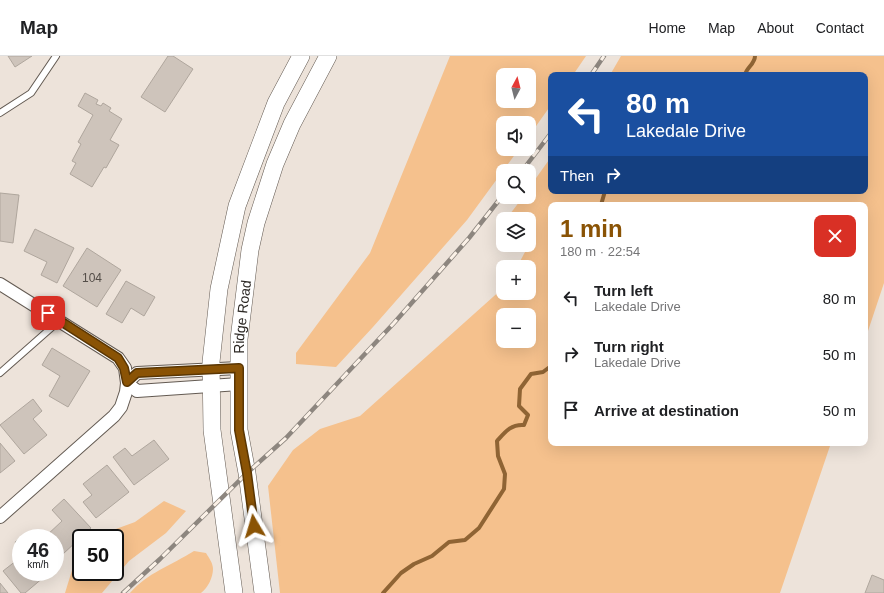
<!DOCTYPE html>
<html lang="en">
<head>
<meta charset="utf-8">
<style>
	body { margin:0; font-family:Arial,sans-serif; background:#f6f6f6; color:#202124; height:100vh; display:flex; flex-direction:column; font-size:15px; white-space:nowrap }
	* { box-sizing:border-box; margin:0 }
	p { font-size:13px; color:#757577 }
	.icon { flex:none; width:22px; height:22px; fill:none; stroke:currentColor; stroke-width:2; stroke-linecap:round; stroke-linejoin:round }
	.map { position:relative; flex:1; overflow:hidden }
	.sheet { position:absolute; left:548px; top:146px; width:320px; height:244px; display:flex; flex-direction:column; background:#fff; border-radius:8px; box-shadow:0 4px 16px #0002 }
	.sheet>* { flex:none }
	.top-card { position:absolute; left:548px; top:16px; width:320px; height:122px; border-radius:8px; box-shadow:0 4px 16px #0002; background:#1a4fa0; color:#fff; overflow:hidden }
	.needle { width:26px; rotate:7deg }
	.tools { position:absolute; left:496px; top:12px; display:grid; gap:8px }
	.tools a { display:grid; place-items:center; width:40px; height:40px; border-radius:8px; background:#fff; box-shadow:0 4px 16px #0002; font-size:20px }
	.speed { position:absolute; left:12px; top:473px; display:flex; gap:8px; font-size:20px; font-weight:700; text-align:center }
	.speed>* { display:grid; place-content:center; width:52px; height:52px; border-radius:50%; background:#fff; box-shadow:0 4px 16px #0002; line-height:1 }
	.speed small { font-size:10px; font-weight:400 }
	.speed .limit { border:2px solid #111; border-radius:6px; background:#fff; color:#111 }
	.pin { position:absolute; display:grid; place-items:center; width:34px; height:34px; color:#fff; margin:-17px; border-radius:8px; box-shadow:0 2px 6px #0006 }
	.me { position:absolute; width:44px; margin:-22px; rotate:353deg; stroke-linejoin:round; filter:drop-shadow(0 0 3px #0008) }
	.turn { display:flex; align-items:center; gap:14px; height:84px; padding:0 12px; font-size:18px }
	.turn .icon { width:52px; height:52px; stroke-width:2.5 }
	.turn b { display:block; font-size:28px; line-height:34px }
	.then { display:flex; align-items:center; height:38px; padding:0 12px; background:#0003; gap:8px; font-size:15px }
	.round { display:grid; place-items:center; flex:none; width:42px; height:42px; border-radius:8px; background:#f6f6f6 }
	.head { display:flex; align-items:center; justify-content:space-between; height:68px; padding:0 12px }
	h1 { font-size:24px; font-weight:800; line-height:30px; color:#8a5305 }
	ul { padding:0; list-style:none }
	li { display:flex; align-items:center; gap:12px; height:56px; padding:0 12px }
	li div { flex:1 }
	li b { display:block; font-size:15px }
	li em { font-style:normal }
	header { display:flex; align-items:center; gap:24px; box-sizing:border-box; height:56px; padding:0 20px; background:#fff; border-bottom:1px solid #e0e0e0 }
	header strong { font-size:19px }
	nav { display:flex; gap:22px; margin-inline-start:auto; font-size:14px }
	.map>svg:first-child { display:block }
</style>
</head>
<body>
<header>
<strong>Map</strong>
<nav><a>Home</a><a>Map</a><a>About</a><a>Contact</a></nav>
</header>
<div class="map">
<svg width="884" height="537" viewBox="0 0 884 537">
	<rect width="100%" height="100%" fill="#ede3da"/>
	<g fill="#f5c18d" fill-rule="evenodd">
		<path d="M450,0H586L573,19H551V49L529,80V67H503V93H519L467,164L373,271L336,311L296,308V297L370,197ZM503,19H529V45H503Z"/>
		<path d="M621,0H884V227L865,284V149H551V387H831L780,537H280L268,430L293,394L320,373L360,360L503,232V237H529V211H517L525,196L522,189H529V163H512L510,158L523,141H529V132L551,101V135H865V19H610ZM503,259H529V285H503Z"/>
		<path d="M164,445L186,455L166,477L129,505L102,537H65L73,511L81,505V516H115V482H102L105,477L135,466Z"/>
		<path d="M194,495L206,497C209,502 213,507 213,513C213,521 208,532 201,537H130C147,517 172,509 194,495Z"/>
	</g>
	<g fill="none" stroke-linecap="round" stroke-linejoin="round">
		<g stroke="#8f6434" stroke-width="4">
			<path d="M745,19C746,12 755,8 755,0"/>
			<path d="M601,149L605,135"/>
			<path d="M383,537L401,517L414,508L432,500L449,486L465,484L479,472L504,433L505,418L498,400L497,385C505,376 511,368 524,369L528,359L519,350L520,333L531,318L543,316L551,310"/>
		</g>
	</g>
	<g fill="#cec4bb" stroke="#afa69d">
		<path d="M8,0H32L15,11Z"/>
		<path d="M168,0H173L193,13L165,56L141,41Z"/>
		<path d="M85,37L98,44L96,48L101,50L103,47L111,52L109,55L122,63L110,84L119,89L106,112L104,111L92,131L70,118L76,107L72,105L81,88L78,86L93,59L78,50Z"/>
		<path d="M0,137L19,139L13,187L0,185Z"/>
		<path d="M35,173L74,192L57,227L41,219L47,206L24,195Z"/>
		<path d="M87,192L121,214L97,251L63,230Z"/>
		<path d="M126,225L155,241L144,260L131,252L122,267L106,258Z"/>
		<path d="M52,292L90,315L68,351L49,340L60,320L42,309Z"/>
		<path d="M33,343L42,355L33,363L47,379L24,398L0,369Z"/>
		<path d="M154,384L169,403L134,429L113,401L125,392L132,400Z"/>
		<path d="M0,387L15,405L0,417Z"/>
		<path d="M107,409L129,436L96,462L83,446L92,439L83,428Z"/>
		<path d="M64,443L91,472L63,498L55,489V482H48L46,480L62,465L52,454Z"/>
		<path d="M28,476L32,482H21V494L15,486Z"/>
		<path d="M21,501V516H50L25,537H21L3,515Z"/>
		<path d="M872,519L884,524V537H865Z"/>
		<path d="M0,527L8,537H0Z"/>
	</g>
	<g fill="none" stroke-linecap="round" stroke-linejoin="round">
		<g stroke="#635a52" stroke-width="8">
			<g id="service">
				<path d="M0,57L31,37L56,0"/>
				<path d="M0,317L59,265"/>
			</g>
		</g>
		<g stroke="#635a52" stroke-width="14">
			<g id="minor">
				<path d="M0,228L118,302L125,312L127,327L126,336L121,351L114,360L0,461"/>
				<path d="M127,327L137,317L239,312"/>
				<path d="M127,327L137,335L239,328"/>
			</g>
		</g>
		<g stroke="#635a52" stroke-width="18">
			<g id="secondary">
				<path d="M234,537L212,374L211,306L219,233L237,150L276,47L301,0"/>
				<path id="s1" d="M263,537L247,417L239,374V283L250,194L256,167L275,108L292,68L328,0"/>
			</g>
		</g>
		<use href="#service" stroke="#fff" stroke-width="6"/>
		<use href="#minor" stroke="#fff" stroke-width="12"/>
		<use href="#secondary" stroke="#fff" stroke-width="17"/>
		<g stroke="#8d867f" stroke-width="4.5">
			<g id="rail">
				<path d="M591,19L604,0"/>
				<path d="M522,115L551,77"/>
				<path d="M123,537L160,503L247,417L286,382L394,267L469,182L503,139"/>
			</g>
		</g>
		<use href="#rail" stroke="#fbf1e7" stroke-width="3" stroke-dasharray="9" stroke-linecap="butt"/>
	</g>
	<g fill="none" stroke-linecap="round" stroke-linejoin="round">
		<g stroke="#5a3603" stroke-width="10">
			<path id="route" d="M48,257L118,302L124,312L127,326L137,317L239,312V374L247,417L254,470"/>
		</g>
		<use href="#route" stroke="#8a5305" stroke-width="7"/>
	</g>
	<g text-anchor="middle" stroke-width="3" stroke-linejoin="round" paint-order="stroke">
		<g font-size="12" fill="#544e49">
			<text x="92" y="226">104</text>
		</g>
		<g font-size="14" fill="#2b2723" stroke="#fbf1e7">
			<text dy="5" stroke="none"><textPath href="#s1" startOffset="278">Ridge Road</textPath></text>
		</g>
	</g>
</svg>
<div class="tools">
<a><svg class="needle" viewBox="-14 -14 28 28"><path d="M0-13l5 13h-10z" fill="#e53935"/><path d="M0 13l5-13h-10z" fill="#757577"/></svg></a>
<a><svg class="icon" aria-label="sound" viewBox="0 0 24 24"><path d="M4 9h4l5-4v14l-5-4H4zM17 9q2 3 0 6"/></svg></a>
<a><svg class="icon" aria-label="search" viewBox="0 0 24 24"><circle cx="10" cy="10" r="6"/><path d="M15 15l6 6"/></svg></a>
<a><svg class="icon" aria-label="layers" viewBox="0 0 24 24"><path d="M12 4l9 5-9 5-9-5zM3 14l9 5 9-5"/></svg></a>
<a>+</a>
<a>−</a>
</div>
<div class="speed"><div>46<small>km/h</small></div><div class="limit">50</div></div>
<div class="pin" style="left:48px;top:257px;background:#d93025"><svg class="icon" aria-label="arrive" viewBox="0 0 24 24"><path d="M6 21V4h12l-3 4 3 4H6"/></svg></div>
<svg class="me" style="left:254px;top:470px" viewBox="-20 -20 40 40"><path d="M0-17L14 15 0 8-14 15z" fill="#8a5305" stroke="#fff" stroke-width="4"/></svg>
<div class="top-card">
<div class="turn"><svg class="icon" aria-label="left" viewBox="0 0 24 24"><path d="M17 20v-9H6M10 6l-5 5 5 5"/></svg><div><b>80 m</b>Lakedale Drive</div></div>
<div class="then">Then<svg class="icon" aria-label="right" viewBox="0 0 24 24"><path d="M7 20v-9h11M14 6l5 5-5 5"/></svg></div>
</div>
<section class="sheet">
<div class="head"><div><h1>1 min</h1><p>180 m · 22:54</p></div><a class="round" style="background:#d93025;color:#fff"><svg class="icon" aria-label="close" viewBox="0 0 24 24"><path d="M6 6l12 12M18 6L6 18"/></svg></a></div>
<ul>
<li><svg class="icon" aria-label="left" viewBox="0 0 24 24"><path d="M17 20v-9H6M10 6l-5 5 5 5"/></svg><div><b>Turn left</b><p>Lakedale Drive</p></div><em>80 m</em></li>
<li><svg class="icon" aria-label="right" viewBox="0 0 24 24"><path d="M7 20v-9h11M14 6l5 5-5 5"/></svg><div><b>Turn right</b><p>Lakedale Drive</p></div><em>50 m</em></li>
<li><svg class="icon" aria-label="arrive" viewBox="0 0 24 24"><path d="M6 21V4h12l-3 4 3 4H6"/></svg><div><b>Arrive at destination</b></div><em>50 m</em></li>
</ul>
</section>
</div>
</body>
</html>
